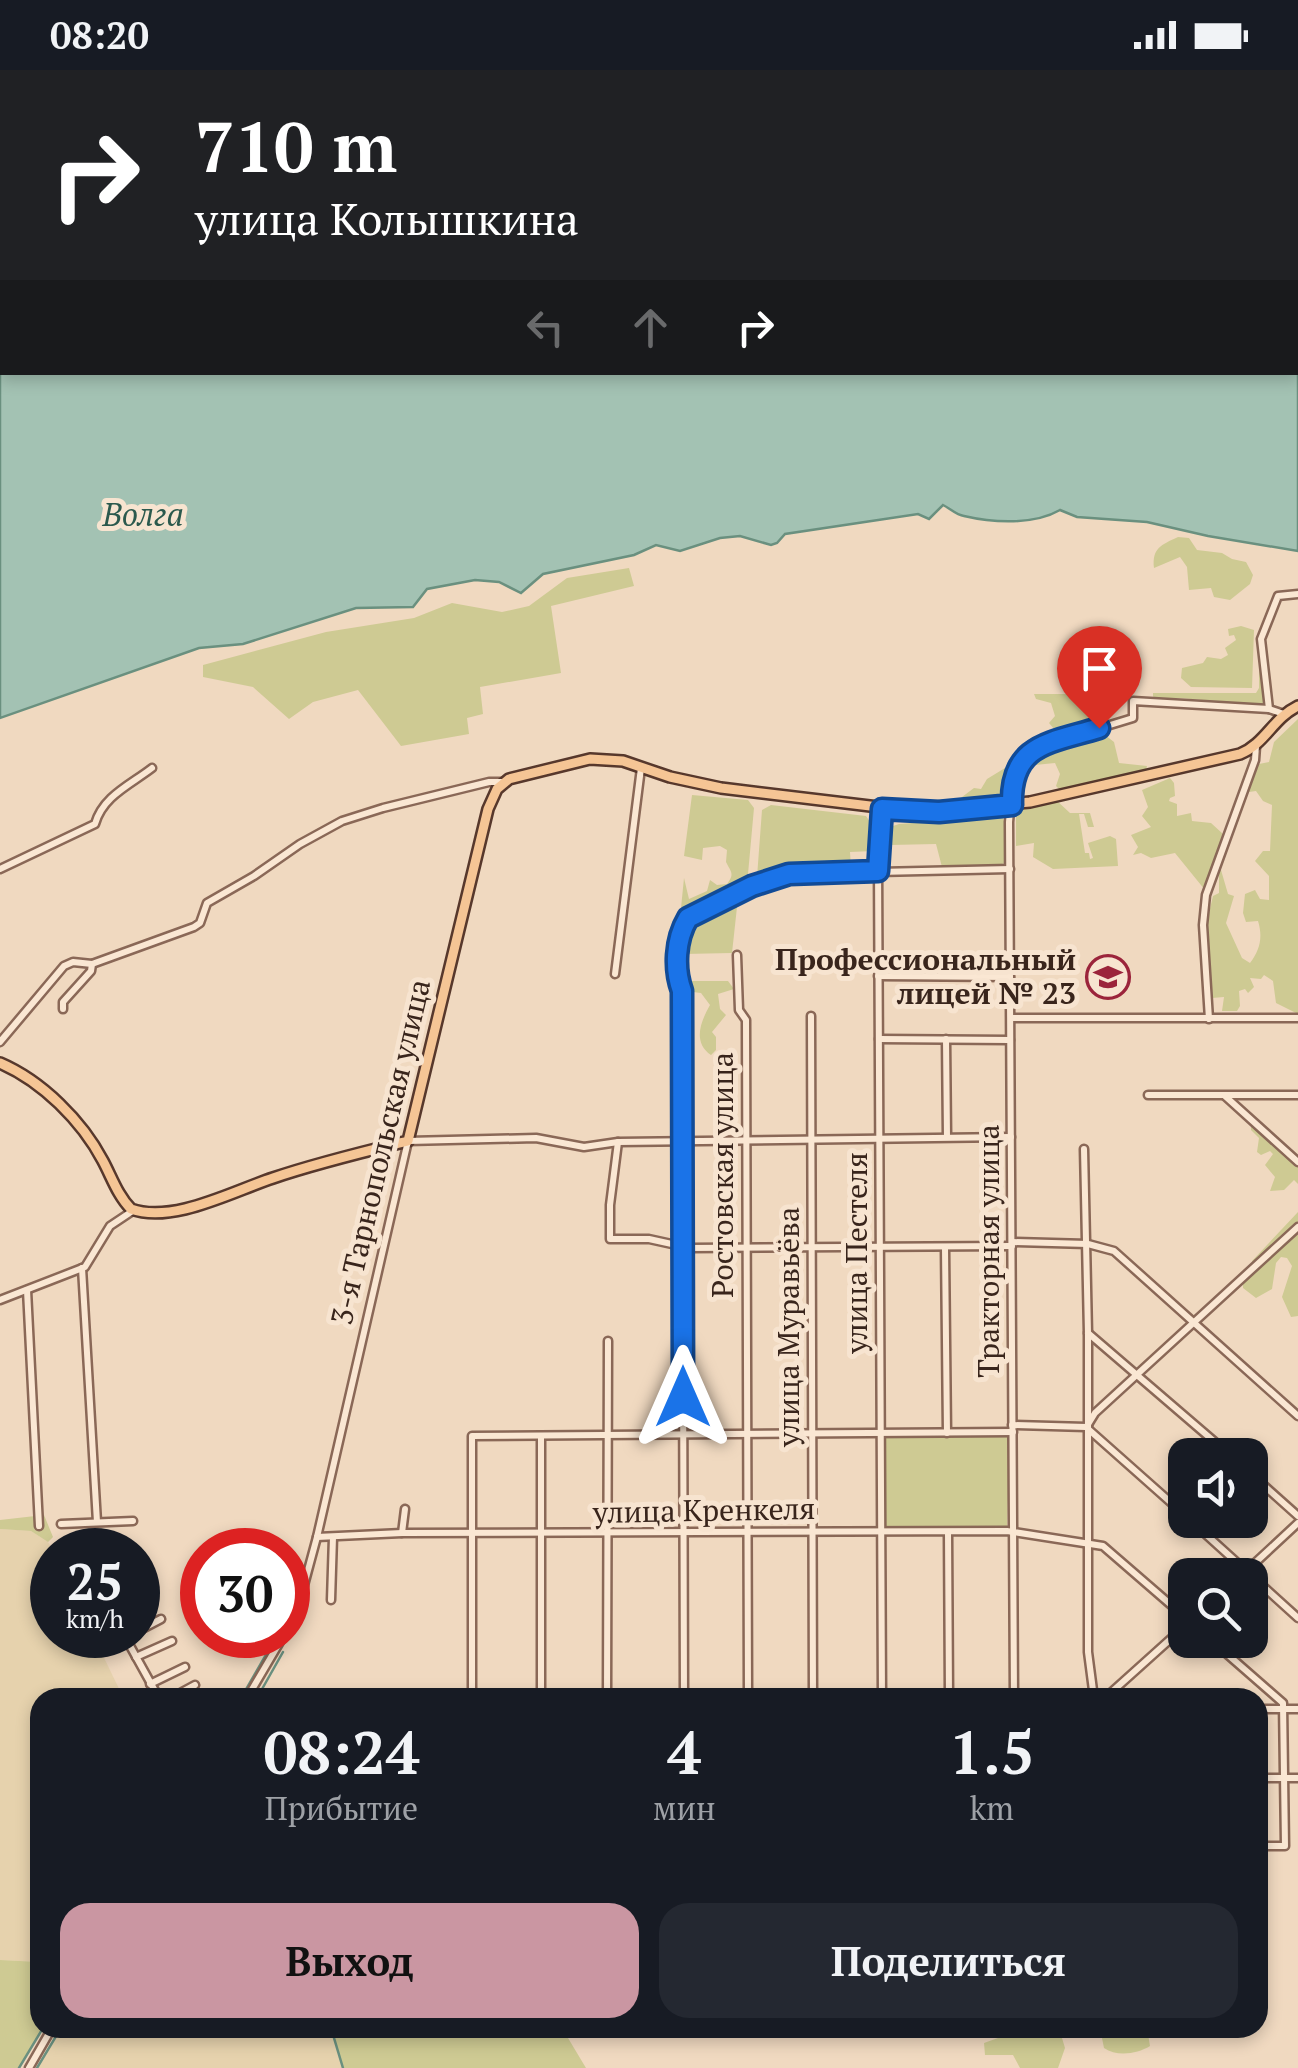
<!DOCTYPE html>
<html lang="ru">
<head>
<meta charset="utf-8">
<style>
	body { margin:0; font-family:"PT Serif",serif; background:#242831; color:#f1f3f6; height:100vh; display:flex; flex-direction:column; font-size:38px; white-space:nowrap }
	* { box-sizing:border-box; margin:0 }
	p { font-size:32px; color:#9ea1a6 }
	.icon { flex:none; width:55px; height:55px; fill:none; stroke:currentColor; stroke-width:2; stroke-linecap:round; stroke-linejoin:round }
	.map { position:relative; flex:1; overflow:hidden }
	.sheet { position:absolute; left:30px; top:1618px; width:1238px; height:350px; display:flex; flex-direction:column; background:#171b24; border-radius:30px; box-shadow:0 5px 15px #0003 }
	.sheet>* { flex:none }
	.top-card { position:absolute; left:0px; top:0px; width:1300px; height:305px; box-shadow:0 5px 15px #0003; background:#202124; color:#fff; overflow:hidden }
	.fabs { position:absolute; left:1168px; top:1368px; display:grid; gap:20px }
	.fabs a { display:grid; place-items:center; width:100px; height:100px; border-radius:20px; background:#171b24; box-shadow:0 5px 15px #0003; font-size:50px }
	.speed { position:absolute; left:30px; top:1458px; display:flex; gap:20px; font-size:50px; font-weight:700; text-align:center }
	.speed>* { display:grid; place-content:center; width:130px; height:130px; border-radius:50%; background:#171b24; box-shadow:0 5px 15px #0003; line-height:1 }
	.speed small { font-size:25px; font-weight:400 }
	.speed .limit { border:15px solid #d22; background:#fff; color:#111 }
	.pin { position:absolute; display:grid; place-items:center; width:85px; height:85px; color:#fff; margin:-102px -42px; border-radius:50% 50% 50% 0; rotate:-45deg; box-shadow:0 0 10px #0007 }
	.pin .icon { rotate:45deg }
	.me { position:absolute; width:110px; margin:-55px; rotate:0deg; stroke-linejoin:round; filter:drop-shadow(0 0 8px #0008) }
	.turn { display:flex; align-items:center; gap:35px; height:210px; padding:0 30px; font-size:45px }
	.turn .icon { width:130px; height:130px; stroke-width:2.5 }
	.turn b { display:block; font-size:70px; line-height:85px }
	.lanes { display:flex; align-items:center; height:95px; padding:0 30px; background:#0003; justify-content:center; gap:50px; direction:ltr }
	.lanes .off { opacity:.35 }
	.eta { display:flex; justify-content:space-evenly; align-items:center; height:170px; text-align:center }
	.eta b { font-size:60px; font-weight:700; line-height:70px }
	.cta { display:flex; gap:20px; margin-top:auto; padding:20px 30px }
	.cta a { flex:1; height:115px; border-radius:30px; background:#ca96a2; color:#111; font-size:40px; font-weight:700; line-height:115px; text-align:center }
	.cta a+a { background:#242831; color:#f1f3f6 }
	.status { display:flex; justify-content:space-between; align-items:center; height:70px; padding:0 50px; background:#171b24; direction:ltr }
	.status svg { height:28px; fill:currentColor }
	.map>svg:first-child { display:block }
</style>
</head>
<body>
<div class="status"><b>08:20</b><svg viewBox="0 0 49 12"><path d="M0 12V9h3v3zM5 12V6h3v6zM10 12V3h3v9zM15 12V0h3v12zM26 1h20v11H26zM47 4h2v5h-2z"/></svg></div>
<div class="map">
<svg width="1298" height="1998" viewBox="0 0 1298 1998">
	<rect width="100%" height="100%" fill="#f0d9c0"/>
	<g fill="#e6d2ad">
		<path d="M0,1459L31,1461L48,1472L53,1480L52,1565H93L123,1627L40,1628V1892L0,1890Z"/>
		<path d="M61,1958H331L343,1998H37Z"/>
	</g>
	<g fill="#ceca93">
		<path d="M1178,467L1189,468L1197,480L1222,483L1232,489L1246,492L1253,505L1250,514L1230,530L1214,527L1211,518L1189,520L1187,497L1180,487L1154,498C1152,478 1161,475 1178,467Z"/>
		<path d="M629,498L634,516L551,536L561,603L480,617L483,644L467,648L469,664L401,676L358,620L313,632L289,649L253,617L203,607V595L326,562L414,548L452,533L502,542L529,536L567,508Z"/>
		<path d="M1241,556L1254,560L1252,618L1191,617L1181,608L1182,598L1203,593L1207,587L1221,589L1228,585L1225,578L1236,570L1234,565L1229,566L1228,559Z"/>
		<path d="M1259,586C1266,601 1259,619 1265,634C1239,637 1173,623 1155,630L1153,626V623H1256L1259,618Z"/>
		<path d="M1034,624H1098L1095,634L1101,662L1114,672L1119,693L1147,696L1146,700L1060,720L1056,716L1060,704L1055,693L1035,695L1032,691L1034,686L1061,667L1049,653L1055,646L1051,633L1036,629Z"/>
		<path d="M1298,649V944L1276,933L1273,911L1264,905L1261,909L1250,908L1254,917L1248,923L1245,919L1239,921L1240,936L1237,941H1222L1224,927L1212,928L1211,922L1206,855L1213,826L1219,823V800H1221L1228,824L1234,826L1226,853L1242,888L1250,893C1260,880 1263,867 1258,851L1246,852L1243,843L1245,824L1255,820L1260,829L1269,830V806L1255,791L1263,781H1270L1272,735L1263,731L1256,721L1249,722V720L1259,694L1269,692L1274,672Z"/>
		<path d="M1005,698L1009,704L1010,729L962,733L958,730L974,718L981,719L987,709Z"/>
		<path d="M1170,708L1174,713L1175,726L1170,728L1169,731L1177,734V746L1191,743L1192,751L1211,753L1223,764L1205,820L1175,783L1151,788L1141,783L1133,785L1138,777L1131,765L1151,757L1142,746L1148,737L1142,720Z"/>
		<path d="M692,725L748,730L754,738L748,804C735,826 698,826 684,849L680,848L684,808L689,829L707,821L710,810L717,815L727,814C735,804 731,802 726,792L727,780L720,776L703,778L702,790L684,786Z"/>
		<path d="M1056,730L1070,743H1090L1094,757H1088L1084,744H1079L1085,783H1089L1090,789L1093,788L1088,773L1110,766L1116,769L1118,796L1053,799L1033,787L1034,773L1016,776V737Z"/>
		<path d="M771,735L866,746L872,755L874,781L850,782L851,798L816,799L767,808L757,807L762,740Z"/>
		<path d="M989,747L1003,748L1005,754L1004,793L993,798L942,797L936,774L890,775L887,758L899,754Z"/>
		<path d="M734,830L737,837L732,883L684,884C678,848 706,841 734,830Z"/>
		<path d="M692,911H728L734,919L718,924L720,939L726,945L712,962L716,967V980L711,985C692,972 701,951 710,935L701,923L693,922L689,913Z"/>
		<path d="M1251,1053L1298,1096V1114L1294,1110L1284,1120L1270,1121L1275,1107L1265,1095L1273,1084L1270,1081L1261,1085L1257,1082L1259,1068L1251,1060Z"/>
		<path d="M1298,1142V1246L1291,1247L1282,1227L1292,1196L1287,1188L1281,1187L1276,1193L1272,1219L1256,1228L1243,1218V1210L1254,1198L1252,1191Z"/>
		<path d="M1007,1364L1010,1368L1007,1457H884V1367Z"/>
		<path d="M44,1445L53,1467L48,1472L31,1461L0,1459V1450Z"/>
		<path d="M0,1890L40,1892V1958H43L19,1998H0Z"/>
		<path d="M332,1958H562L586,1998H343Z"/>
		<path d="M994,1958H1059L1065,1978L1058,1998H1020L1013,1985H985L984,1973L998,1968Z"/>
		<path d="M1100,1958H1147L1150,1976C1137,1984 1117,1987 1104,1978Z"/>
	</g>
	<path fill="#a3c2b3" stroke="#6a907f" stroke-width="2.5" d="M1298,113V481L1208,466L1147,452L1077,447L1060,440C1034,455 994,453 964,446C956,445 951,439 943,435L929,449L918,444L785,464L777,473L771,475L740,466L720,468L680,481L656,475L634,485L543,504L521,523L499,512L475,510L427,519L413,537L356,538L243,574L199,578L0,648V245L2,244V302H1298Z"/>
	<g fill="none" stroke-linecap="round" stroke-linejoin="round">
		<g stroke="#6a907f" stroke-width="2.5">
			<path d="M241,1628L275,1569"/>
			<path d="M257,1628L283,1582"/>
			<path d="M331,1958L343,1998"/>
			<path d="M19,1998L43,1958"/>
			<path d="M37,1998L61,1958"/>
		</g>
		<g stroke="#8a6857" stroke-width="11">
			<g id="minor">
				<path d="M218,2L226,0"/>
				<path d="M0,65L2,64"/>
				<path d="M1284,644L1269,639L1261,569L1278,526L1298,524"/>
				<path d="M0,799L95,754C103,726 130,715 152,698"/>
				<path d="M737,885L739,940L746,950L748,1628"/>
				<path d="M615,904L641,698"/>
				<path d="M878,906L1010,907"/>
				<path d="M63,939V932L91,901L92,894"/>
				<path d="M811,946L813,1628"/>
				<path d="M1011,948H1298"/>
				<path d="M1209,949L1203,855L1206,825L1255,690L1256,676"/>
				<path d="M879,969L1010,970"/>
				<path d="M946,969L947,1067"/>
				<path d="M0,972L64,896L73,892L92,894L194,857L200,853L207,833L254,806L300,774L342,751L383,738L489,712H503"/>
				<path d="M1148,1025H1298"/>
				<path d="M1225,1026L1298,1092"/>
				<path d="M618,1072L610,1135V1169H649L690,1178L1012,1176"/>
				<path d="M1084,1079L1088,1263V1582L1094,1628"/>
				<path d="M1012,1172L1088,1174L1114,1181L1298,1346"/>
				<path d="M945,1178L947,1363"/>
				<path d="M82,1198L97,1452"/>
				<path d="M27,1220L39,1456"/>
				<path d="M0,1230L85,1197L110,1156L134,1140"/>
				<path d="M1088,1263L1230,1385"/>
				<path d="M1012,1355L1086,1357"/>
				<path d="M1087,1356L1095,1343L1298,1157"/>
				<path d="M1087,1358L1185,1445"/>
				<path d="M1250,1403L1298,1446"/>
				<path d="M1190,1450L1298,1548"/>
				<path d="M61,1454L133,1451"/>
				<path d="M948,1462L949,1628"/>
				<path d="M402,1463L405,1439"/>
				<path d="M317,1467L402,1463L1007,1461L1103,1476L1185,1547"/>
				<path d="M1242,1505L1298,1453"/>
				<path d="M138,1528L149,1522"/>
				<path d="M331,1530L333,1467"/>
				<path d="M288,1557L300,1530L317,1467L408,1071L536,1068L584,1077L618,1072L1011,1067"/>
				<path d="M138,1561L161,1549"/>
				<path d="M124,1565L159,1628"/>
				<path d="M1211,1570L1283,1633L1285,1776H1258"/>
				<path d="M136,1587L172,1571"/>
				<path d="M150,1614L185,1597"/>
				<path d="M171,1628L195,1615"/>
				<path d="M247,1628L284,1565"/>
				<path d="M472,1628V1366L1013,1362"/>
				<path d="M541,1628V1366"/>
				<path d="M607,1628L608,1271"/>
				<path d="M684,1628L682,921L676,910L677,886L682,858L688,848L752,815L789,804L1010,799"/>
				<path d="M882,1628L878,793L882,739"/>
				<path d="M1014,1628L1009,752L1013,707L1018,695L1031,679L1133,648V631L1269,639"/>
				<path d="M1105,1628L1185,1556"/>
				<path d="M1258,1639H1298"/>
				<path d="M1258,1708H1298"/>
				<path d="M29,1998L52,1958"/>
			</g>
		</g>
		<g stroke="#57382c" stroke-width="14">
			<path id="major" d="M0,993C42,1011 82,1051 103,1091C112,1108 118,1126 131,1139C173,1154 233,1121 273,1108C317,1093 363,1082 408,1071L488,739L497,719L509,709L590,689L623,691L670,707L721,718L920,742L1030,732L1240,684C1265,674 1273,648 1298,636"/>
		</g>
		<use href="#minor" stroke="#fae7d3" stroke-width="6"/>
		<use href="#major" stroke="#f5c595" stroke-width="9"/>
		<g stroke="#39251c" stroke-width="6">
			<g id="rail">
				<path d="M615,2L628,0"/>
				<path d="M0,186L2,185"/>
			</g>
		</g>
		<use href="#rail" stroke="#f7e4d0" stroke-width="2.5" stroke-dasharray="8" stroke-linecap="butt"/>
	</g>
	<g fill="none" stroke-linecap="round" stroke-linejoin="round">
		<g stroke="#114b97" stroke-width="25">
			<path id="route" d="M683,1327L682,921C674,899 675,870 688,848L752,816L789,804L878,801L882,739L939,742L1012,735C1010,673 1051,673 1099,658"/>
		</g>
		<use href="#route" stroke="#1a73e8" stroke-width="18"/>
	</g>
	<defs>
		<g id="university-ring" transform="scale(2.25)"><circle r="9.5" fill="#f7e4d0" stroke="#9b243b" stroke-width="1.5"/><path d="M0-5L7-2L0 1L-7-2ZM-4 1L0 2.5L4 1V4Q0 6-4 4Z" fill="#9b243b"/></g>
	</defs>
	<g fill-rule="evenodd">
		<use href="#university-ring" x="1108" y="907"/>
	</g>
	<g text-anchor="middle" stroke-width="10" stroke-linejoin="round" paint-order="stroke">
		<g font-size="30" font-weight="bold" fill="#39251c" stroke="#f7e4d0" text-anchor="end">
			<text x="1076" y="900">Профессиональный<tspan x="1076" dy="34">лицей № 23</tspan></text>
		</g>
		<g font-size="30" fill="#39251c" stroke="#f7e4d0">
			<text transform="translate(381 1082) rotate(-77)" y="10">3-я Тарнопольская улица</text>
			<text transform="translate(723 1105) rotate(-90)" y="10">Ростовская улица</text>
			<text transform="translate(989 1181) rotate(-90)" y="10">Тракторная улица</text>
			<text transform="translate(857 1183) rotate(-90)" y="10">улица Пестеля</text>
			<text transform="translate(789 1257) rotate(-90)" y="10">улица Муравьёва</text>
			<text transform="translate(704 1441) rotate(-1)" y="10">улица Кренкеля</text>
		</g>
		<g font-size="32" font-style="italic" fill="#2b594d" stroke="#f7e4d0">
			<text x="143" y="456">Волга</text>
		</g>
	</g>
</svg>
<div class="fabs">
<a><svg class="icon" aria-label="sound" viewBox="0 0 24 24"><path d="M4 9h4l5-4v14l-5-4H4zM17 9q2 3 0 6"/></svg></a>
<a><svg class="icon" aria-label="search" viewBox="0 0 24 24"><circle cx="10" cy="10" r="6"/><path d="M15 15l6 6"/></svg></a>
</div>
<div class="speed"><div>25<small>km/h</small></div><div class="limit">30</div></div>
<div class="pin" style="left:1099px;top:658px;background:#d93025"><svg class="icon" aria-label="arrive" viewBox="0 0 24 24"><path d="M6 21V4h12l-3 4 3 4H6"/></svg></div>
<svg class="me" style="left:683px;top:1327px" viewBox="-20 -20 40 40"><path d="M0-17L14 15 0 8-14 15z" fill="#1a73e8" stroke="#fff" stroke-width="4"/></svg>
<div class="top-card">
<div class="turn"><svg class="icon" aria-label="right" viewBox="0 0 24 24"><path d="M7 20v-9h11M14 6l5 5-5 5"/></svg><div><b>710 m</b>улица Колышкина</div></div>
<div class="lanes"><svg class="icon off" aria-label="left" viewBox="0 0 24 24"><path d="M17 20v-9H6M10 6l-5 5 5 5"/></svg><svg class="icon off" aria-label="ahead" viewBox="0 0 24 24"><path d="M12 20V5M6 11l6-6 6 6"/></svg><svg class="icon" aria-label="right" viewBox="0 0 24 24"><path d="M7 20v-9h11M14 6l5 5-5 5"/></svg></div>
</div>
<section class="sheet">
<div class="eta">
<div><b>08:24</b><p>Прибытие</p></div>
<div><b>4</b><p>мин</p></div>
<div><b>1.5</b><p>km</p></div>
</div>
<div class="cta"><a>Выход</a><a>Поделиться</a></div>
</section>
</div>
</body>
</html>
